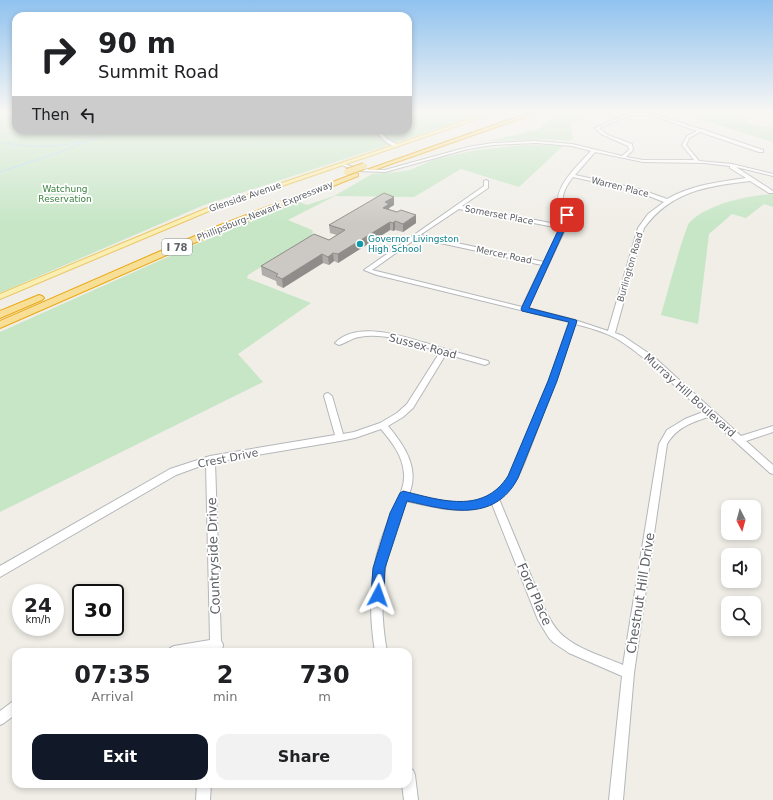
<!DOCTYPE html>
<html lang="en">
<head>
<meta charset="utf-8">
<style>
	body { margin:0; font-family:"DejaVu Sans",sans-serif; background:#f2f2f2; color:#202124; height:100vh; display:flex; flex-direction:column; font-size:15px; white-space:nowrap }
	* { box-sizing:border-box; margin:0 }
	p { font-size:13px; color:#757577 }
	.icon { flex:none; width:22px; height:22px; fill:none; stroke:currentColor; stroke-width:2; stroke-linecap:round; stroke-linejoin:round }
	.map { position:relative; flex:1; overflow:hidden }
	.drawer { position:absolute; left:12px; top:648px; width:400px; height:140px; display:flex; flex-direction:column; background:#fff; border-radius:12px; box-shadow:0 2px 6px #0003 }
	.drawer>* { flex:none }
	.hud { position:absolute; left:12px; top:12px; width:400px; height:122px; border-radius:12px; box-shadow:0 2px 6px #0003; background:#fff; color:#202124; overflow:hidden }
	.needle { width:26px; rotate:174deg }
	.fabs { position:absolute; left:721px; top:500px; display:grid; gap:8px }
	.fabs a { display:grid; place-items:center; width:40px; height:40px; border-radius:8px; background:#fff; box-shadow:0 2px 6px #0003; font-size:20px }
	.speed { position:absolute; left:12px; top:584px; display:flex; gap:8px; font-size:20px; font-weight:700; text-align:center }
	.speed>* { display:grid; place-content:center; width:52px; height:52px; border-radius:50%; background:#fff; box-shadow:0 2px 6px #0003; line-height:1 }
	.speed small { font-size:10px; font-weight:400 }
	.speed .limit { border:2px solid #111; border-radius:6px; background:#fff; color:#111 }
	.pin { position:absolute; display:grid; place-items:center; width:34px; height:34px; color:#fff; margin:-17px; border-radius:8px; box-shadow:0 2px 6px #0006 }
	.me { position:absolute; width:44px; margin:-22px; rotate:4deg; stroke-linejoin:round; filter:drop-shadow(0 0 3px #0008) }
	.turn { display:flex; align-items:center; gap:14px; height:84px; padding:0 20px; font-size:18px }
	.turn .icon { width:52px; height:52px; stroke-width:2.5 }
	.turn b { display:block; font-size:28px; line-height:34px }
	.then { display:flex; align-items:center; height:38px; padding:0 20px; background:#0003; gap:8px; font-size:15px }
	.eta { display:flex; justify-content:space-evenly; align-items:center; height:68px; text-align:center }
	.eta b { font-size:24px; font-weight:700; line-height:28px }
	.action { display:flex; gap:8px; margin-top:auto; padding:8px 20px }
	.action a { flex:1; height:46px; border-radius:12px; background:#111827; color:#fff; font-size:16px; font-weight:700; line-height:46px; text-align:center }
	.action a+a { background:#f2f2f2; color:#202124 }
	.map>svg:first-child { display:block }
</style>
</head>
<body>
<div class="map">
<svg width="773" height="800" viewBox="0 0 773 800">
	<rect width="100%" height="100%" fill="#f0eee7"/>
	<g fill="#c6e6c6">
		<path d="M0,112H16V130H408V112H488L204,205L0,293Z"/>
		<path d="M572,112H598L570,123L573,138L569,141L550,139L489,141L540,129L550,119Z"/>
		<path d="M676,112H722L747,116L746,123L773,128V142Z"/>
		<path d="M524,145L563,146L519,187L461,169L414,197L335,196L288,220L312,230L313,232L311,236L248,275L247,278L311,303L238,354L263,382L0,512V332L237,226L297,201L307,205L334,196L372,174L397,172L410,170L435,159L477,150Z"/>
		<path d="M773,194V207L764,204L746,218L732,214L709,234L698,324L661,315C665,302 685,226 690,222C710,203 747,196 773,194Z"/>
	</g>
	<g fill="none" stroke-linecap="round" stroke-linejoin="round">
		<g stroke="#add8fa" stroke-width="1">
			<path d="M0,141L3,143C34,147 50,148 81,142"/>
			<path d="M0,172L60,152L115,130"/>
		</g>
		<g stroke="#b4b7bb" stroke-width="2">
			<g id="minor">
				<path d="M630,113H651L700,129H703L704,130L763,150V152H759L700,132L689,138L686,145L699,161L732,164L773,174V176L736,167L773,191V193H769L750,181C707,186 671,191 644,228L615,333L623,336L654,357L741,436L773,426V432L746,441L773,465V474L770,473L708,417C691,423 677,427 667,444L634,673L623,800H609L622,676L569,653L554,643L549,638L538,620L492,504C461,515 437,508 406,501C383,552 377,596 387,652H375C369,615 369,576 381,540C385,529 389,519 393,509C398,498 405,487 404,474C403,456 392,442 381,429L355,438L340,441L215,462L221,641L223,644L222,652H168L170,648L174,646L210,640L206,464L176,475L0,577V566L170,469L210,456L335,435L324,396L325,394L328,393L332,396L343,434L354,432L380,423L397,413L407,404L440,352C414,344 387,332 359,337C352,338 346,343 339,345L335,343C358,319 409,338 435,346C452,351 470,356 488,361L489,363L485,365L446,354L413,408L403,417L388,426C404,445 420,468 409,494C437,500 476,512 500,489C503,485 506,480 509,476L549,381L569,322L377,275L364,270L484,186V181L486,180L488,181V188L462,206L561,225C567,213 557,209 558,199C559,182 580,163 591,151L572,146L536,143L493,145L468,149L385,172L358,171L339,164L341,163L359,169L385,170L468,147L493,143L536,141L572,144L622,156L629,150L628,146L601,134L595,128ZM631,115H651L697,131L687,136L682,145L694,160H643L626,157L633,150L632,144L608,135L599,128ZM595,152L643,162L704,163L730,166V168L746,178C719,182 691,185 667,199L639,189L575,175ZM573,177L636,191L664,202L648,214L638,228L608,331L575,320L528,308L569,221C569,214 567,211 564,205C560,195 567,185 573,177ZM459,209L560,228L544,262L420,235ZM417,238L542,265L522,307L372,270ZM575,324C590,328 606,332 619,340C650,360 676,387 703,412L685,419L667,430L659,444L623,665C603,656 576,649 560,633C554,627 550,619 546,612L499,499C520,484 526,456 536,433C550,397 563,361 575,324Z"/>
				<path d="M375,130H379L387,139L398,145V147C388,146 381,137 375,130Z"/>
				<path d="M16,700V714L4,723L0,725V711L12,702Z"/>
				<path d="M408,768L413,770L415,775L418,800H404L402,784H408Z"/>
				<path d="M197,784H211L210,800H196Z"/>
			</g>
		</g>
		<g stroke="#eac666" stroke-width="2">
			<path id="major" d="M491,112H498L209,211L0,299V294L205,209Z"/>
		</g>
		<g stroke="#eaa70e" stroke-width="2">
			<g id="highway">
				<path d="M531,112H539L374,170L369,169Z"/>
				<path d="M356,173L358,174V176L224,230L0,328V321L218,226Z"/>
				<path d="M39,295L42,296L44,298L42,300L0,318V311Z"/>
			</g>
		</g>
		<use href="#minor" fill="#fff" fill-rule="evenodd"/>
		<use href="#major" fill="#faefb2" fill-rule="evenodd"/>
		<use href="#highway" fill="#f7df97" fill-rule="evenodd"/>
		<g stroke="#eaa70e" stroke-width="8" stroke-linecap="butt">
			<path id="highway-bridge" d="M347,172L364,166"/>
		</g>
		<use href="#highway-bridge" stroke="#f7df97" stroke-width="6"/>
	</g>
	<path fill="#afada9" d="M394,197V205L389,208V209L397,212L416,215V223L403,232L395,230L393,231L390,230L338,263L334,261L329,265L323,263L283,288L277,285L276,281L262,275L261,266L329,240L337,235L330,233L329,225Z"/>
	<g fill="#8f8d89">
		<path d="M394,197V205L389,208V212L383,208L385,202Z"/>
		<path d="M416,215V223L403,232V224Z"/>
		<path d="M395,221V230L393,231V223Z"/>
		<path d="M390,222V230L338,263V254Z"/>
		<path d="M333,253L334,261L329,265L328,257Z"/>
		<path d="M322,254L323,263L283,288L282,279Z"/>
	</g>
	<path fill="#ccc9c4" stroke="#8f8d89" d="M384,193L394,197L385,202L389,204L383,208L397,212L401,210L416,215L403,224L395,221L393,223L390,222L338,254L333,253L328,257L322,254L282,279L276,276L278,274L261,266L314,234L329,240L345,230L329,225Z"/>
	<linearGradient id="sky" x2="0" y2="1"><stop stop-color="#90c2ef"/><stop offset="0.5" stop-color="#f8f7f4"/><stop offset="1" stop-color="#f8f7f4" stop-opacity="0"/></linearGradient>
	<rect width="773" height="224" fill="url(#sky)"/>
	<path fill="#1a73e8" stroke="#114b97" d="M567,213L570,215L569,220L529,308L576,320L577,321L557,381L518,478C494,524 447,510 407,501L385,568L384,595L382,599L378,601L373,599L371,595L373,568L390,513L400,493L403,491C440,500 483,515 508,476L548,381L569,322L522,311L521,309L563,220L564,215Z"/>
	<circle fill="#0f9aa8" stroke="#fff" stroke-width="1.5" cx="360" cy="244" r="4"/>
	<g text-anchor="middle" stroke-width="3.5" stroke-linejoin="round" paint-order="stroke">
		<g font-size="9" fill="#5f6267" stroke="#fff">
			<text transform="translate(620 187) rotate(14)" y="3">Warren Place</text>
			<text transform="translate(245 197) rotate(-19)" y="3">Glenside Avenue</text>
			<text transform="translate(265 211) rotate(-22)" y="3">Phillipsburg-Newark Expressway</text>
			<text transform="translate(499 215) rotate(11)" y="3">Somerset Place</text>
			<text transform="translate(504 255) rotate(12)" y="3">Mercer Road</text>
			<text transform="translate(630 267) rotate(-74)" y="3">Burlington Road</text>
		</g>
		<g font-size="9" fill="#3a823e" stroke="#fff">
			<text x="65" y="192">Watchung<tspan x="65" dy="10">Reservation</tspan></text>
		</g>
		<g font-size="9" fill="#0d838f" stroke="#fff" text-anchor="start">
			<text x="368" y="242">Governor Livingston<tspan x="368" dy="10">High School</tspan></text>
		</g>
		<rect fill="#fff" stroke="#8f9195" stroke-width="1" x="162" y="239" width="30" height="16" rx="3"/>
		<g font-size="10" font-weight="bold" fill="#5f6267">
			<text x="177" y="251">I 78</text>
		</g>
		<g font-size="11" fill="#5f6267" stroke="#fff">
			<text transform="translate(423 346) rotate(15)" y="4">Sussex Road</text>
			<text transform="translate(690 395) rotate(42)" y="4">Murray Hill Boulevard</text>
			<text transform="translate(228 458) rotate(-11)" y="4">Crest Drive</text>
		</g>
		<g font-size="13" fill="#5f6267" stroke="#fff">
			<text transform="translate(213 556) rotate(-92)" y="5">Countryside Drive</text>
			<text transform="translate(640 593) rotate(-81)" y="5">Chestnut Hill Drive</text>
			<text transform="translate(535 594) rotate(66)" y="5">Ford Place</text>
		</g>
	</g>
</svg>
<div class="fabs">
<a><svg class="needle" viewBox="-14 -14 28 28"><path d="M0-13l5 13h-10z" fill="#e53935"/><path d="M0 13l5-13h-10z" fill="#757577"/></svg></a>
<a><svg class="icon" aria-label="sound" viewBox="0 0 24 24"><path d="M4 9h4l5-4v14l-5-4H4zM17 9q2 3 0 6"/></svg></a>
<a><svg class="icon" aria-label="search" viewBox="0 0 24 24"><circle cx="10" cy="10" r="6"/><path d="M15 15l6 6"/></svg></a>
</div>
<div class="speed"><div>24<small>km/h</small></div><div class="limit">30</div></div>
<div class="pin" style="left:567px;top:215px;background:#d93025"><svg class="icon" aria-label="arrive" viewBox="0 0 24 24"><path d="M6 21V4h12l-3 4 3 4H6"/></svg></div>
<svg class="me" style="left:378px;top:595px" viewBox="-20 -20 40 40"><path d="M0-17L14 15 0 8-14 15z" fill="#1a73e8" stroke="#fff" stroke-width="4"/></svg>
<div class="hud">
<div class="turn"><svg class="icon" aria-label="right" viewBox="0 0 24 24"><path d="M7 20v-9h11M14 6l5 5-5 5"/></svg><div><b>90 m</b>Summit Road</div></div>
<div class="then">Then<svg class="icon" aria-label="left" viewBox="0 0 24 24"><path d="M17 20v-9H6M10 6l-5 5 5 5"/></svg></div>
</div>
<section class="drawer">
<div class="eta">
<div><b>07:35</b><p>Arrival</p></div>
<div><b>2</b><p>min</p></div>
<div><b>730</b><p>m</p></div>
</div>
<div class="action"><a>Exit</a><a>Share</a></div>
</section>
</div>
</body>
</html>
